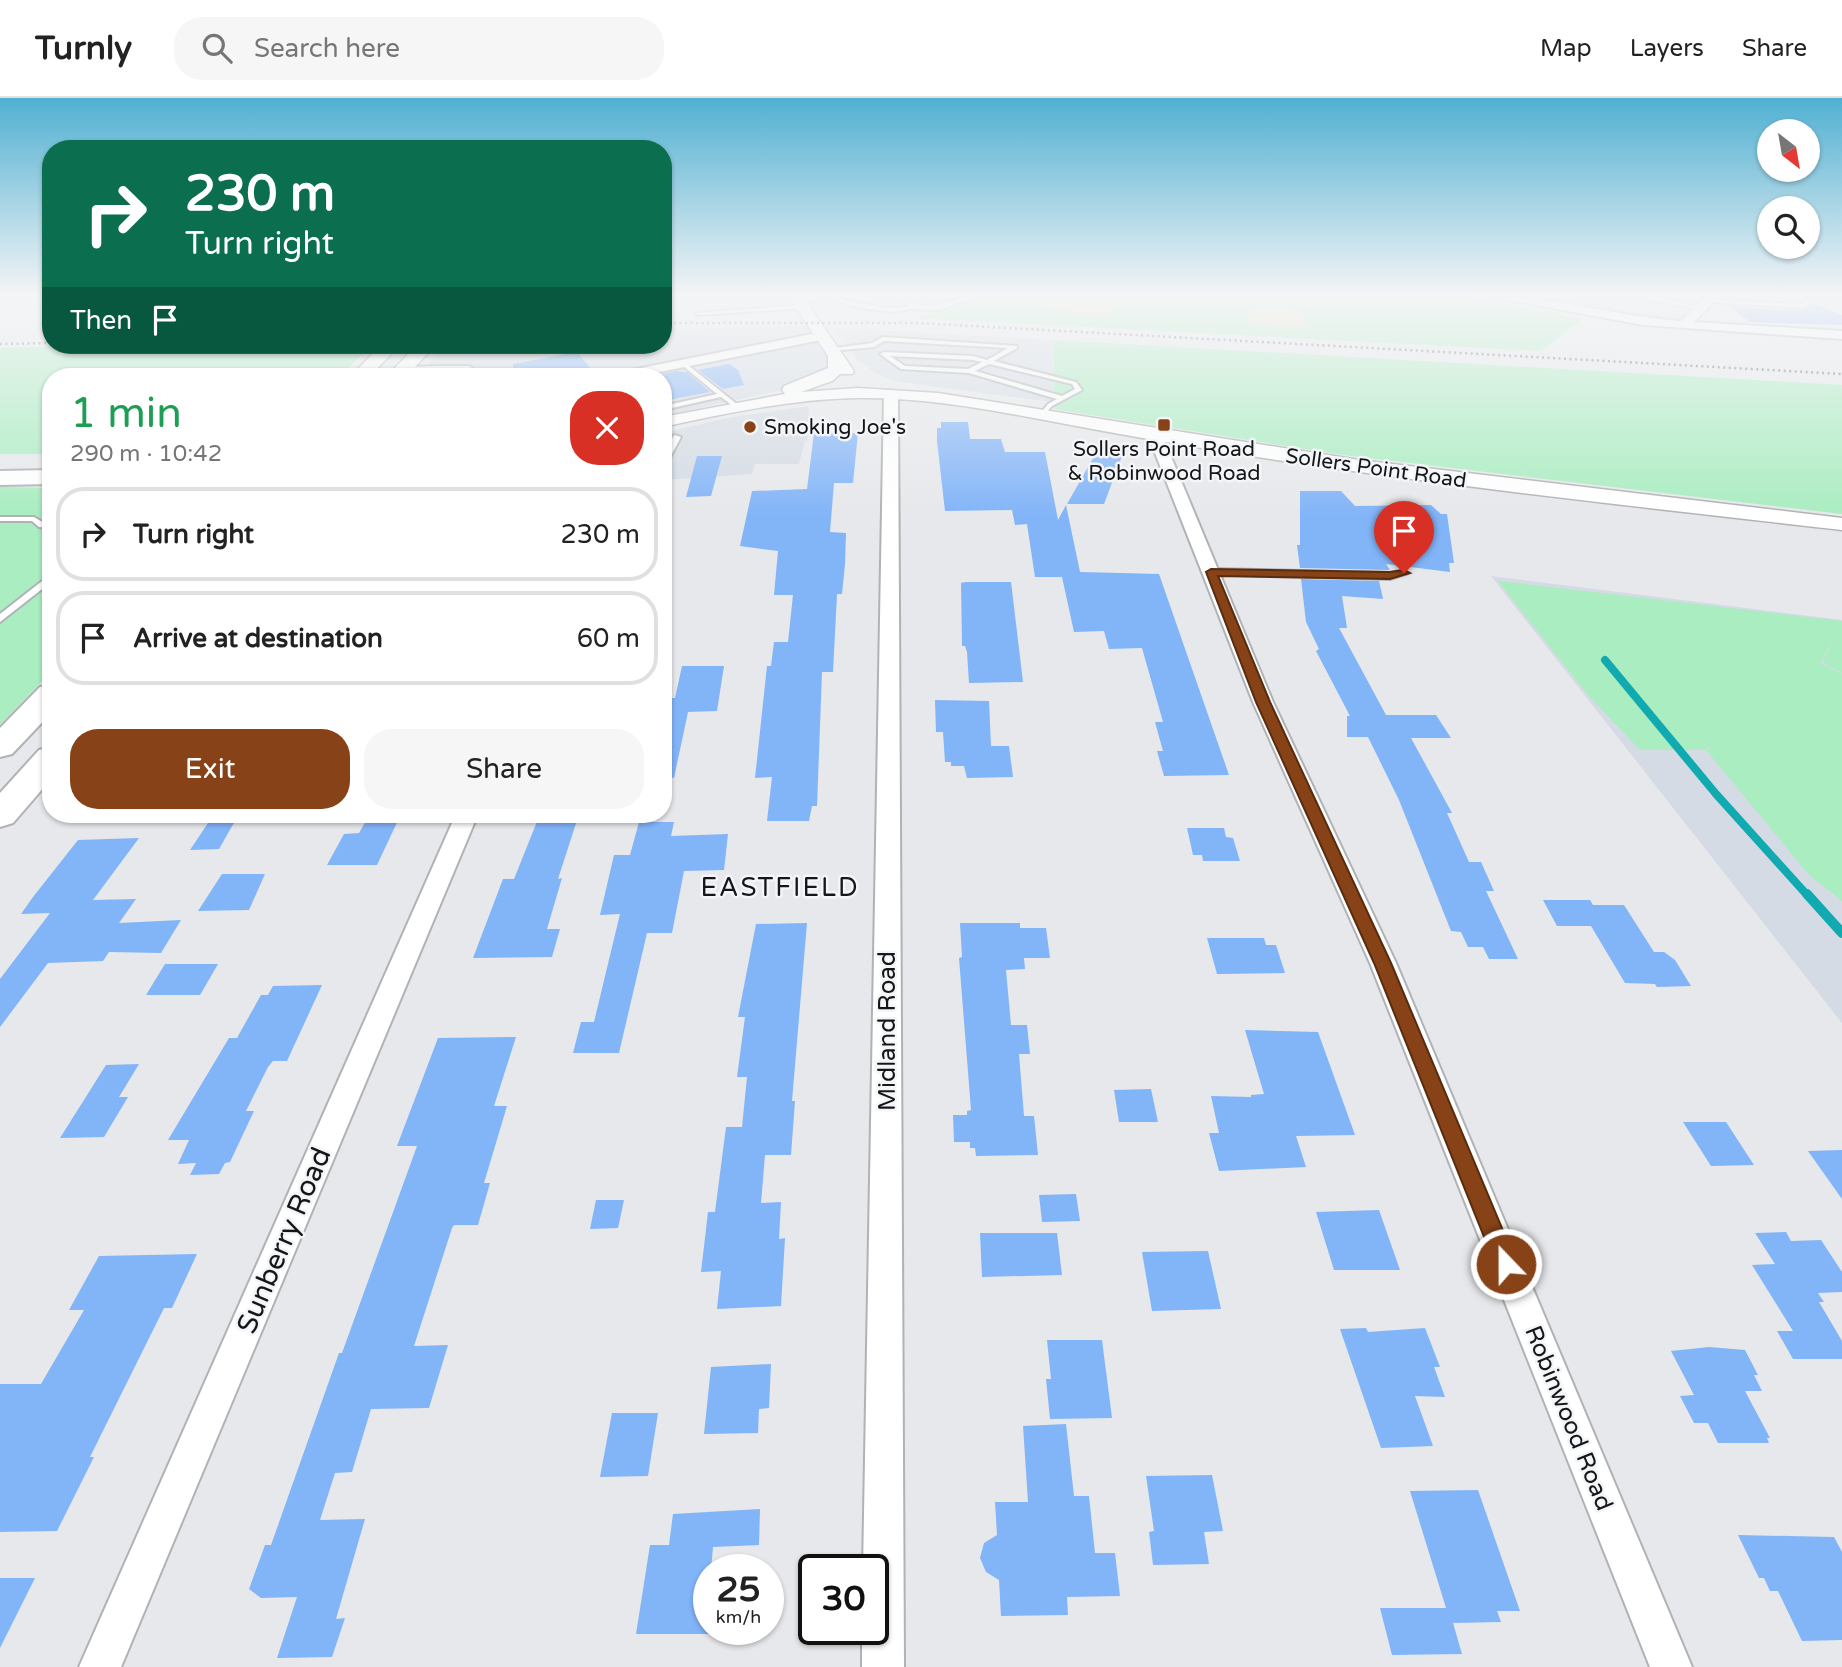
<!DOCTYPE html>
<html lang="en">
<head>
<meta charset="utf-8">
<style>
	body { margin:0; font-family:"Varela Round",sans-serif; background:#f6f6f6; color:#222; height:100vh; display:flex; flex-direction:column; font-size:26px; white-space:nowrap }
	* { box-sizing:border-box; margin:0 }
	p { font-size:23px; color:#767676 }
	.icon { flex:none; width:38px; height:38px; fill:none; stroke:currentColor; stroke-width:2; stroke-linecap:round; stroke-linejoin:round }
	.map { position:relative; flex:1; overflow:hidden }
	.drawer { position:absolute; left:42px; top:270px; width:630px; height:455px; display:flex; flex-direction:column; background:#fff; border-radius:28px; box-shadow:0 2px 5px #0004 }
	.drawer>* { flex:none }
	.guide { position:absolute; left:42px; top:42px; width:630px; height:214px; border-radius:28px; box-shadow:0 2px 5px #0004; background:#0b6e4f; color:#fff; overflow:hidden }
	.needle { width:46px; rotate:149deg }
	.tools { position:absolute; left:1757px; top:21px; display:grid; gap:14px }
	.tools a { display:grid; place-items:center; width:63px; height:63px; border-radius:50%; background:#fff; box-shadow:0 2px 5px #0004; font-size:35px }
	.speed { position:absolute; left:693px; top:1456px; display:flex; gap:14px; font-size:35px; font-weight:700; text-align:center }
	.speed>* { display:grid; place-content:center; width:91px; height:91px; border-radius:50%; background:#fff; box-shadow:0 2px 5px #0004; line-height:1 }
	.speed small { font-size:18px; font-weight:400 }
	.speed .limit { border:4px solid #111; border-radius:10px; background:#fff; color:#111 }
	.pin { position:absolute; display:grid; place-items:center; width:60px; height:60px; color:#fff; margin:-72px -30px; border-radius:50% 50% 50% 0; rotate:-45deg; box-shadow:0 0 7px #0007 }
	.pin .icon { rotate:45deg }
	.me { position:absolute; width:77px; margin:-38px; rotate:338deg; stroke-linejoin:round; filter:drop-shadow(0 0 5px #0008) }
	.turn { display:flex; align-items:center; gap:24px; height:147px; padding:0 28px; font-size:32px }
	.turn .icon { width:91px; height:91px; stroke-width:2.5 }
	.turn b { display:block; font-size:49px; line-height:60px }
	.then { display:flex; align-items:center; height:66px; padding:0 28px; background:#0003; gap:14px; font-size:26px }
	.round { display:grid; place-items:center; flex:none; width:74px; height:74px; border-radius:28px; background:#f6f6f6 }
	.head { display:flex; align-items:center; justify-content:space-between; height:119px; padding:0 28px }
	h1 { font-size:42px; font-weight:600; line-height:52px; color:#1e9e55 }
	.action { display:flex; gap:14px; margin-top:auto; padding:14px 28px }
	.action a { flex:1; height:80px; border-radius:28px; background:#874317; color:#fff; font-size:28px; font-weight:600; line-height:80px; text-align:center }
	.action a+a { background:#f6f6f6; color:#222 }
	ul { padding:0; list-style:none }
	li { display:flex; align-items:center; gap:21px; height:94px; margin:0 14px 10px; padding:0 14px; border:4px solid #e0e0e0; border-radius:28px }
	li div { flex:1 }
	li b { display:block; font-size:26px }
	li em { font-style:normal }
	header { display:flex; align-items:center; gap:42px; box-sizing:border-box; height:98px; padding:0 35px; background:#fff; border-bottom:2px solid #e0e0e0 }
	header strong { font-size:33px }
	nav { display:flex; gap:38px; margin-inline-start:auto; font-size:24px }
	.search { width:490px; height:63px; background:#f6f6f6; display:flex; align-items:center; gap:18px; box-sizing:border-box; padding:0 24px; border-radius:28px; color:#767676; font-size:26px }
	.map>svg:first-child { display:block }
</style>
</head>
<body>
<header>
<strong>Turnly</strong>
<div class="search"><svg class="icon" aria-label="search" viewBox="0 0 24 24"><circle cx="10" cy="10" r="6"/><path d="M15 15l6 6"/></svg>Search here</div>
<nav><a>Map</a><a>Layers</a><a>Share</a></nav>
</header>
<div class="map">
<svg width="1842" height="1569" viewBox="0 0 1842 1569">
	<rect width="100%" height="100%" fill="#e6e8eb"/>
	<g fill="#d4dbe4">
		<path d="M1638,199L1696,210L1679,226L1514,200Z"/>
		<path d="M808,228L829,260L830,271L795,289L663,318V278H417L446,247H663V231Z"/>
		<path d="M834,230L1054,242L1053,304L899,284L877,276L858,262Z"/>
		<path d="M809,308L807,343H805L799,366H755L752,376L663,382V335L727,320Z"/>
		<path d="M1491,478L1842,522V925Z"/>
	</g>
	<g fill="#a9edc0">
		<path d="M977,199H1469L1582,221L1541,253L916,220Z"/>
		<path d="M1054,242L1842,287V416L1343,357L1054,311Z"/>
		<path d="M108,247H372L339,278H51V356H0V250Z"/>
		<path d="M0,389L51,390V574L0,627Z"/>
		<path d="M1498,483L1842,523V575L1822,564L1841,530L1820,565L1842,576V803L1809,777L1706,652L1720,642L1704,652H1640L1588,597Z"/>
	</g>
	<g fill="#e8deb9">
		<path d="M1066,199H1092L1114,207L1113,213L1099,218L1046,211L1056,208Z"/>
		<path d="M1263,209L1301,213L1305,226L1312,228L1305,230L1253,225L1247,219L1250,213Z"/>
	</g>
	<g fill="none" stroke-linecap="round" stroke-linejoin="round">
		<path stroke="#10aab0" stroke-width="8" d="M1605,562L1716,696L1808,798"/>
		<path stroke="#10aab0" stroke-width="10" d="M1807,796L1842,835"/>
	</g>
	<g fill="#82b4f8">
		<path d="M1812,205L1842,217V227L1749,224L1729,208L1803,213Z"/>
		<path d="M577,254L597,278H514L513,266Z"/>
		<path d="M729,266L738,272L744,287L723,291L698,272Z"/>
		<path d="M676,273L687,274L710,294L663,303V276Z"/>
		<path d="M941,324H968L970,341H1001L1005,354H1045L1058,422L1066,407L1080,474L1159,476L1229,677L1164,678L1157,653H1163L1155,624H1163L1142,550L1109,551L1104,533L1074,534L1062,479H1035L1027,426L1015,427L1012,412L945,413L937,343V330H941Z"/>
		<path d="M814,335H858L853,385H834L830,434L846,435L845,466L842,496H837L833,574H822L817,708H812L809,723H767L772,679L755,680L767,568H771L774,544H788L793,497H774L778,453L740,448L752,393L807,391Z"/>
		<path d="M1096,355L1122,358L1104,406H1067Z"/>
		<path d="M697,358H722L711,398L686,399Z"/>
		<path d="M1300,393H1341L1355,408L1431,407L1441,416H1447L1454,465H1449L1450,474L1386,466L1390,472L1300,470L1297,447H1300Z"/>
		<path d="M1301,481L1379,483L1383,501L1342,498L1347,530H1339L1386,617H1436L1451,640H1411L1452,715H1447L1469,764H1481L1494,793H1486L1518,861H1489L1483,849H1468L1461,834L1451,833L1399,702L1368,639H1347V618H1350L1316,553L1319,551L1306,524Z"/>
		<path d="M966,484H1011L1023,584L969,585L967,554L965,548H962L961,485Z"/>
		<path d="M682,568H724L717,613L688,614L674,680L663,678V617L667,600H675Z"/>
		<path d="M935,602L989,603L991,648H1009L1013,679L967,680L964,668H951V664H945L943,634H936Z"/>
		<path d="M214,716H239L219,751L190,752Z"/>
		<path d="M370,716H401L377,767H327L344,736L359,735Z"/>
		<path d="M540,716H579L558,781L562,780L547,831H560L552,859L473,860L503,781H514Z"/>
		<path d="M639,724H674L671,738L728,736L724,772L684,773L672,835H647L619,955H573L581,924H594L620,816L600,817L614,757H630Z"/>
		<path d="M1187,730H1224L1226,739L1233,740L1240,763H1203L1202,757H1193Z"/>
		<path d="M139,740L93,802L136,801L119,825L181,822L161,855L109,854L103,863L48,865L0,929V881L50,815L21,816L33,799L78,742Z"/>
		<path d="M222,776H265L249,812L198,813Z"/>
		<path d="M1543,802H1590L1593,807H1624L1654,854H1664L1675,862L1691,888L1657,889L1655,886L1625,885L1591,828H1557Z"/>
		<path d="M807,825L792,1003H795L791,1057H765L761,1105L781,1104L779,1141L785,1140L781,1208L717,1211L721,1173L701,1174L708,1114H715L726,1029H742L747,979H737L745,919H738L756,826Z"/>
		<path d="M960,825H1020V830H1046L1050,860H1024L1025,871L1006,872L1011,927H1027L1030,956H1019L1024,1018H1034L1038,1057L976,1058L975,1050H970V1044H954L953,1017H967V1013L971,1012L959,860L962,859Z"/>
		<path d="M1207,840H1264L1266,847H1276L1285,875L1217,876Z"/>
		<path d="M165,866H218L200,897H146Z"/>
		<path d="M322,887L287,963H273L268,969L246,1013H254L230,1064L225,1065L219,1076L190,1077L196,1065L178,1066L189,1042H168L229,940H237L261,897H268L273,888Z"/>
		<path d="M1245,932L1318,934L1355,1037L1296,1038L1306,1069L1219,1073L1209,1035H1219L1211,998L1251,999V997L1264,996Z"/>
		<path d="M516,939L494,1008H507L484,1085H490L478,1127H454L452,1130L414,1248L448,1247L429,1310L371,1311L352,1374L335,1375L320,1422L365,1421L336,1521L345,1520L332,1559L277,1560L297,1499L261,1500L249,1491L265,1447H271L339,1255H342L417,1048H397L438,940Z"/>
		<path d="M139,966L119,999H128L104,1039L60,1040L106,967Z"/>
		<path d="M1151,991L1158,1024H1119L1114,992Z"/>
		<path d="M1683,1024H1726L1754,1067L1711,1068Z"/>
		<path d="M1842,1052V1101L1808,1053Z"/>
		<path d="M1076,1096L1080,1123L1042,1124L1039,1097Z"/>
		<path d="M596,1102H624L618,1130L590,1131Z"/>
		<path d="M1379,1112L1400,1172H1334L1316,1114Z"/>
		<path d="M1786,1134L1791,1143L1821,1142L1842,1174V1194L1818,1195L1824,1204H1819L1842,1243V1261H1793L1777,1233H1793L1752,1167L1775,1166L1755,1135Z"/>
		<path d="M980,1135H1057L1062,1177L982,1179Z"/>
		<path d="M1208,1153L1221,1211L1152,1213L1142,1154Z"/>
		<path d="M197,1156L172,1210H164L90,1359H94L57,1433L0,1434V1286H41L84,1212H69L99,1158Z"/>
		<path d="M1366,1230L1368,1234L1425,1230L1440,1269H1434L1445,1299L1415,1298L1433,1348L1381,1350L1340,1231Z"/>
		<path d="M1047,1242H1102L1112,1320L1050,1321L1046,1281H1051Z"/>
		<path d="M1709,1249L1745,1252L1758,1277H1754L1762,1293H1745L1770,1340H1767L1769,1345H1718L1708,1325H1694L1680,1298L1694,1297L1671,1253Z"/>
		<path d="M771,1266L769,1310L759,1311L758,1335L704,1336L711,1269Z"/>
		<path d="M612,1315H658L648,1378L600,1379Z"/>
		<path d="M1066,1326L1074,1398H1089L1095,1455H1115L1120,1498L1067,1499L1068,1517L1001,1518L999,1482L986,1474L980,1460L984,1445L997,1437L995,1404H1028L1023,1328Z"/>
		<path d="M1212,1377L1223,1433L1204,1434L1209,1466L1153,1467L1149,1434L1154,1433L1146,1378Z"/>
		<path d="M1478,1392L1520,1513H1497L1501,1524L1453,1525L1462,1556L1392,1557L1380,1510H1446L1410,1393Z"/>
		<path d="M760,1411L759,1447L713,1449L711,1472H709V1536H636L650,1447H669L673,1416Z"/>
		<path d="M1738,1437L1834,1439L1842,1454V1542L1802,1543L1778,1493H1770L1764,1480H1759Z"/>
		<path d="M0,1480H35L0,1550Z"/>
	</g>
	<g fill="none" stroke-linecap="round" stroke-linejoin="round">
		<g stroke="#b0b2b5" stroke-width="4">
			<g id="service">
				<path d="M808,199C818,199 828,198 837,200C862,204 885,214 911,208L892,199C905,199 914,208 924,208C942,208 957,199 975,199L939,212L910,211L895,214L861,210L827,200L799,204L796,202Z"/>
				<path d="M1639,199H1652L1705,210L1702,212Z"/>
				<path d="M1808,199H1814L1803,210L1705,204L1708,202L1802,206Z"/>
				<path d="M803,207L805,210L698,217L695,215Z"/>
				<path d="M883,239L1017,248V250L994,263L1076,284L1082,292L1052,308L1042,319L1039,317L1048,306L1057,301L969,275L901,271L880,256L884,254L973,258L987,262L1008,250L884,243L874,249L831,253L828,251L872,245ZM890,258L973,262L982,264L968,271L905,268ZM989,266L1072,286L1075,291L1062,298L975,273Z"/>
				<path d="M684,264L738,307V309H734L721,299L663,312V308L717,296L682,267Z"/>
				<path d="M440,268H469L472,270L464,278H458L464,272H442L436,278H430L435,272L403,273L400,271L403,269Z"/>
				<path d="M674,337L681,339L667,365L663,367V358Z"/>
				<path d="M0,419H34L44,425L51,426V430L39,429L32,423H0Z"/>
				<path d="M1211,471L1390,475L1404,472L1408,475L1390,481L1208,476L1207,474Z"/>
				<path d="M51,476V484L0,524V516Z"/>
			</g>
		</g>
		<g stroke="#b0b2b5" stroke-width="4">
			<g id="minor">
				<path d="M1494,199C1557,199 1619,219 1681,223L1706,199H1718L1694,224L1842,233V241L1643,227Z"/>
				<path d="M822,234L826,235V241L639,278H615L621,274Z"/>
				<path d="M891,294L898,298L904,1569H862V1531H873V1472H863L884,298Z"/>
				<path d="M1155,333L1162,337L1273,604L1396,865L1692,1569H1650L1370,865L1253,604L1148,337Z"/>
				<path d="M456,716H478L121,1569H79Z"/>
			</g>
		</g>
		<g stroke="#b0b2b5" stroke-width="3">
			<path id="tertiary" d="M789,199H803L854,273L852,276H840L832,283L801,294L858,290L938,295L1359,362L1842,420V432C1658,411 1473,391 1290,364C1217,353 1144,341 1071,327C1001,314 930,299 858,300C792,301 727,315 663,329V319L785,296L782,292L784,288L828,270V258Z"/>
		</g>
		<g stroke="#b0b2b5" stroke-width="3">
			<g id="secondary">
				<path d="M381,247H400L370,278H351Z"/>
				<path d="M417,247H436L406,278H387Z"/>
			</g>
		</g>
		<g stroke="#b0b2b5" stroke-width="4">
			<g id="primary">
				<path d="M51,372V386L0,387V373Z"/>
				<path d="M51,587V615L12,656L0,659V630L40,589Z"/>
				<path d="M51,649V681L13,725L0,729V695L39,652Z"/>
			</g>
		</g>
		<use href="#service" fill="#fff" fill-rule="evenodd"/>
		<use href="#minor" fill="#fff" fill-rule="evenodd"/>
		<use href="#tertiary" fill="#fff" fill-rule="evenodd"/>
		<use href="#secondary" fill="#fff" fill-rule="evenodd"/>
		<use href="#primary" fill="#fff" fill-rule="evenodd"/>
		<g stroke="#696a6c" stroke-width="2.5" stroke-dasharray="2 3.5" stroke-linecap="butt">
			<path d="M663,225H918L1842,276"/>
			<path d="M0,246L51,245"/>
		</g>
	</g>
	<linearGradient id="sky" x2="0" y2="1"><stop stop-color="#51b0d2"/><stop offset="0.47" stop-color="#f4f5f6"/><stop offset="1" stop-color="#f4f5f6" stop-opacity="0"/></linearGradient>
	<rect width="1842" height="419" fill="url(#sky)"/>
	<path fill="#874317" stroke="#582c0f" stroke-width="2" d="M1211,471L1390,474L1404,472L1410,475L1390,481L1218,478L1270,604L1391,865L1517,1166L1514,1173L1506,1176L1498,1173L1495,1166L1374,865L1256,604L1206,474Z"/>
	<g fill="#874317" stroke="#f3f5f8" stroke-width="2.5">
		<rect x="1157" y="320" width="14" height="14" rx="3.5"/>
		<circle cx="750" cy="329" r="7"/>
	</g>
	<g text-anchor="middle" stroke-width="5" stroke-linejoin="round" paint-order="stroke">
		<g font-size="21" fill="#151617" stroke="#f3f5f8" text-anchor="start">
			<text x="764" y="336">Smoking Joe's</text>
			<text x="1164" y="358" text-anchor="middle">Sollers Point Road<tspan x="1164" dy="24">&amp; Robinwood Road</tspan></text>
		</g>
		<g font-size="21" fill="#151617" stroke="#f3f5f8">
			<text transform="translate(1376 370) rotate(8)" y="7">Sollers Point Road</text>
		</g>
		<g font-size="24" fill="#151617" stroke="#f3f5f8">
			<text transform="translate(887 933) rotate(-90)" y="8">Midland Road</text>
			<text transform="translate(1569 1320) rotate(68)" y="8">Robinwood Road</text>
		</g>
		<g font-size="26" letter-spacing="2" fill="#151617" stroke="#f3f5f8">
			<text x="780" y="798">EASTFIELD</text>
		</g>
		<g font-size="28" fill="#151617" stroke="#f3f5f8">
			<text transform="translate(283 1142) rotate(-67)" y="10">Sunberry Road</text>
		</g>
	</g>
</svg>
<div class="tools">
<a><svg class="needle" viewBox="-14 -14 28 28"><path d="M0-13l5 13h-10z" fill="#e53935"/><path d="M0 13l5-13h-10z" fill="#767676"/></svg></a>
<a><svg class="icon" aria-label="search" viewBox="0 0 24 24"><circle cx="10" cy="10" r="6"/><path d="M15 15l6 6"/></svg></a>
</div>
<div class="speed"><div>25<small>km/h</small></div><div class="limit">30</div></div>
<div class="pin" style="left:1404px;top:475px;background:#d93025"><svg class="icon" aria-label="arrive" viewBox="0 0 24 24"><path d="M6 21V4h12l-3 4 3 4H6"/></svg></div>
<svg class="me" style="left:1506px;top:1166px" viewBox="-20 -20 40 40"><circle r="17" fill="#874317" stroke="#fff" stroke-width="3"/><path d="M0-11L8 9 0 5-8 9z" fill="#fff"/></svg>
<div class="guide">
<div class="turn"><svg class="icon" aria-label="right" viewBox="0 0 24 24"><path d="M7 20v-9h11M14 6l5 5-5 5"/></svg><div><b>230 m</b>Turn right</div></div>
<div class="then">Then<svg class="icon" aria-label="arrive" viewBox="0 0 24 24"><path d="M6 21V4h12l-3 4 3 4H6"/></svg></div>
</div>
<section class="drawer">
<div class="head"><div><h1>1 min</h1><p>290 m · 10:42</p></div><a class="round" style="background:#d93025;color:#fff"><svg class="icon" aria-label="close" viewBox="0 0 24 24"><path d="M6 6l12 12M18 6L6 18"/></svg></a></div>
<ul>
<li><svg class="icon" aria-label="right" viewBox="0 0 24 24"><path d="M7 20v-9h11M14 6l5 5-5 5"/></svg><div><b>Turn right</b></div><em>230 m</em></li>
<li><svg class="icon" aria-label="arrive" viewBox="0 0 24 24"><path d="M6 21V4h12l-3 4 3 4H6"/></svg><div><b>Arrive at destination</b></div><em>60 m</em></li>
</ul>
<div class="action"><a>Exit</a><a>Share</a></div>
</section>
</div>
</body>
</html>
